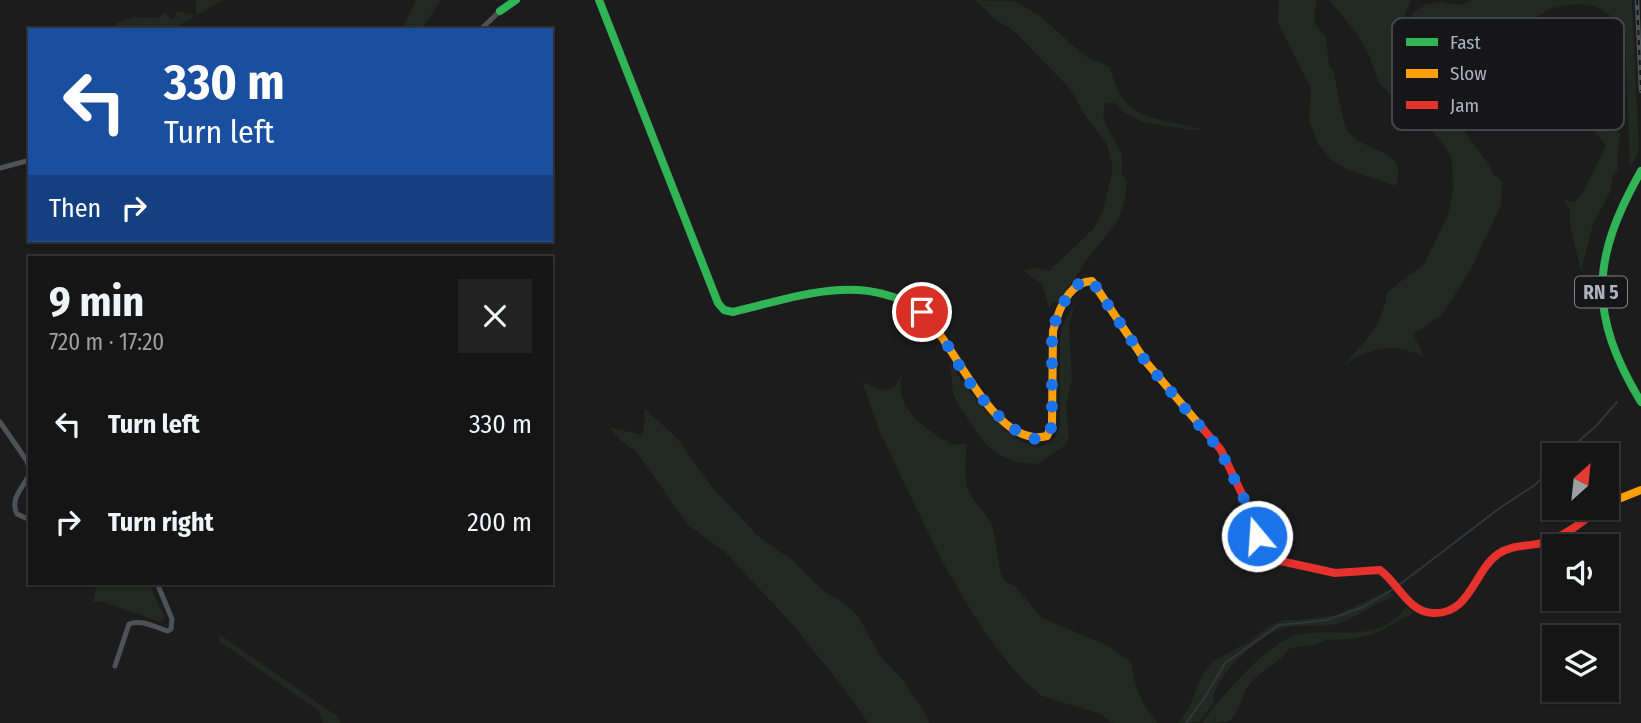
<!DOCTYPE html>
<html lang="en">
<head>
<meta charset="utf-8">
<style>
	body { margin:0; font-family:"Fira Sans Condensed",sans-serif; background:#222; color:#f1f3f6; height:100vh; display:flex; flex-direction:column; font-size:26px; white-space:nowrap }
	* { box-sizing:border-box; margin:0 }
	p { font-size:23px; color:#9d9fa0 }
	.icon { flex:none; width:38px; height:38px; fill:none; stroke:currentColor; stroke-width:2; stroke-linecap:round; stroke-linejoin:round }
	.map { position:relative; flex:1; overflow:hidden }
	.drawer { position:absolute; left:28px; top:256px; width:525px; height:329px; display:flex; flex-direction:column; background:#151515; border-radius:0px; box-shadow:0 2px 5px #0004,0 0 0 2px #343434 }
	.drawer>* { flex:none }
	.top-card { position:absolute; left:28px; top:28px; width:525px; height:214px; border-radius:0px; box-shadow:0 2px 5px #0004,0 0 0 2px #343434; background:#1a4fa0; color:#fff; overflow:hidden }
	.needle { width:46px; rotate:27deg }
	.controls { position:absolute; left:1542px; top:443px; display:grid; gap:14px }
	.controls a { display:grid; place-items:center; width:77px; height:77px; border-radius:0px; background:#151515; box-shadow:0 2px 5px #0004,0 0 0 2px #343434; font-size:35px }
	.pin { position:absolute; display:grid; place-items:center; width:60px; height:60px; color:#fff; margin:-30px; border:4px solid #fff; border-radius:50%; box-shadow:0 2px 7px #0007 }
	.me { position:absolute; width:77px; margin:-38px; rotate:342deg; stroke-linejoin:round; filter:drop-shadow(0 0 5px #0008) }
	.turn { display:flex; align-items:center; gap:24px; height:147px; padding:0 21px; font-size:32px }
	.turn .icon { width:91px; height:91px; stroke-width:2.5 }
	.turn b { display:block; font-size:49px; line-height:60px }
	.then { display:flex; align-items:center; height:66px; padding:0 21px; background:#0003; gap:14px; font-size:26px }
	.round { display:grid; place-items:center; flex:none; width:74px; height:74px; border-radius:0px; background:#222 }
	.head { display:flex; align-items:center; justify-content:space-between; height:119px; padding:0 21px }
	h1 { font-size:42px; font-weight:700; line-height:52px }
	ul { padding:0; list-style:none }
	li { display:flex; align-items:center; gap:21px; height:98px; padding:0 21px }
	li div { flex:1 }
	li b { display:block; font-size:26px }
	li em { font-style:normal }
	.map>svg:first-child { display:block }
</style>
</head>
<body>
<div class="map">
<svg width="1641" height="723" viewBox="0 0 1641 723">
	<rect width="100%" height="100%" fill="#1c1c1c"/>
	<g fill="#212922">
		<path d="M196,0H224L170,30H120L116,23L135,17L157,18L165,13L172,20L177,11L196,16Z"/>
		<path d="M416,0H441L421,30H402Z"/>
		<path d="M975,0L1014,1L1039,15L1085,56L1110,67C1123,122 1154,117 1202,129C1191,131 1185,129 1174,127C1150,124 1132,123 1115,103H1106C1096,122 1118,139 1122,156C1123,162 1121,168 1121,174L1127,180L1125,198L1119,219L1083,265L1059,303L1053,302L1049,308L1042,284L1022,270L1037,268L1049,271L1093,229L1103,211L1113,168L1107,145L1084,114L1072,91L1013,30L996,20Z"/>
		<path d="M1279,0H1317L1314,16L1316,26L1326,37L1329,65L1334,73C1336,83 1343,124 1348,131C1364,154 1410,147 1396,186L1349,170L1334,162L1319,146L1309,121L1311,88L1278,23Z"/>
		<path d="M1329,0H1411L1397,32L1399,36L1414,12L1425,5L1441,2L1461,5L1473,0H1632L1639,152L1630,167L1625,33C1605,3 1587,0 1553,8C1546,11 1540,16 1533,18C1508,26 1473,28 1448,21L1442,30C1444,42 1434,55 1427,64L1417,65L1405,52L1404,72L1409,83L1443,109L1460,125L1488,163L1493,174L1502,181L1501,205L1471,269L1442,315L1413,334L1425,358C1395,341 1369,348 1343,366C1365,341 1383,326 1387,292L1424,264L1448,215L1453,190L1452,158L1439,139L1412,110L1391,96L1379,83L1369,55L1357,34Z"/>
		<path d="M1554,84L1582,102L1595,117L1620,133L1617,161L1619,169L1613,175L1611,190L1593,224L1581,271L1570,225V210L1564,199L1574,202L1582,194L1606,146L1593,129L1577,117L1573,105L1554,88Z"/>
		<path d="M1076,302L1069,325L1072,380L1066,404L1069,438L1063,447L1037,464L1017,462L1001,456L984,443L961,409L953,393L950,363C965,387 1039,490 1060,426V339L1062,326Z"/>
		<path d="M901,376C897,413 924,427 952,445L967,443C966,458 963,478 969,492C974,503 986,512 991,523C998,542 996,562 1004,581L1015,586L1042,618L1106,645L1131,662C1135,686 1141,705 1158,723H1113L1100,714L1042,696L1023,680L996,648L973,614L943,563L881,435L862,382L882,390L894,388Z"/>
		<path d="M644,408L677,438L711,486L761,539L790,558L825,592L846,605L858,616L880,656L902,679L928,718L929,723H868L847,692L792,624L725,552L687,524L636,451L621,441L609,427L642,435L645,421Z"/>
		<path d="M97,583H149L165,618L161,622L103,602H93Z"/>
		<path d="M1389,590L1394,597C1373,604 1363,613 1345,621C1327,629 1305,624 1286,627C1265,630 1209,679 1214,702L1199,722L1178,723L1189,708L1203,673L1214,661L1248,642L1268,627L1282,620H1301L1337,615Z"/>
		<path d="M1406,607L1414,613L1374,634L1353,639L1327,640L1314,645L1290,648C1280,663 1260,670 1249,685C1241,696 1241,712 1230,720C1224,723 1211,723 1202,723C1220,698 1267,643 1296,635C1334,626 1378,646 1406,607Z"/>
		<path d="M220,635L337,716L341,723H323L319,711L219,641Z"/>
	</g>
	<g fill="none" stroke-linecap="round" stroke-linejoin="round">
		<g stroke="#2f373e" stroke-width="2">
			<path d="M1563,455L1597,425L1617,402"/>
			<path d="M1399,585L1501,507L1535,485L1554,465"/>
			<path d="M1186,723L1205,697L1225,663L1279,625L1327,620L1363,607L1395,588"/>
		</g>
		<g stroke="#505155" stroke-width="5">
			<path d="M480,30L500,11"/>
			<path d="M0,168L30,160"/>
			<path d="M0,422L27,461L30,472"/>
			<path d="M30,473C24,487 9,498 17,514L30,520"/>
			<path d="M115,666L129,624C141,619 155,627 168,631L171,629L172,619L157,583"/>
		</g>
		<g stroke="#30b455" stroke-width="8">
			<path d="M599,0L718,303L724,310L733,312C793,298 859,272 916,308"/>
			<path d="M500,11L516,0"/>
			<path d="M1641,171C1591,259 1588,314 1641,402"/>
		</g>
		<g stroke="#ff9f0a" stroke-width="8">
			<path d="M916,308C954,335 991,450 1047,436L1052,425L1053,331C1058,311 1068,282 1092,281L1146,362L1204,430"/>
			<path d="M1606,504L1641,490"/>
		</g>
		<path stroke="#e5322d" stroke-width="8" d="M1204,430L1221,450L1252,515L1263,550L1276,560L1335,573L1380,570C1398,583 1408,612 1433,613C1470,615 1474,571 1498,554C1512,544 1530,547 1545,542C1566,536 1583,521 1600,508"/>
		<g stroke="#505153" stroke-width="4.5">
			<path id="rail" d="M1637,0L1641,91"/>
		</g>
		<use href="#rail" stroke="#161618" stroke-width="2" stroke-dasharray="5" stroke-linecap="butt"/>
	</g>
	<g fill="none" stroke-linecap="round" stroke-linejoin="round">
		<path stroke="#1a73e8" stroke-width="12" stroke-dasharray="0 21.6" d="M922,312C943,332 953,357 968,380C979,397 1039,469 1052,425V331C1057,315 1072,276 1092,281L1146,362L1220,450L1252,515L1257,536"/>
	</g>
	<g text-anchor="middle" stroke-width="7" stroke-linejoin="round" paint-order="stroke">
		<rect fill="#161618" stroke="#80838b" stroke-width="2" x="1575" y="276.5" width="52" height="31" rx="5"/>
		<g font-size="19" font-weight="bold" fill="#aeb2bc">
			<text x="1601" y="299">RN 5</text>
		</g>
	</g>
	<rect x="1392" y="18" width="232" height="112" rx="10" fill="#161618" stroke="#444549" stroke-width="2"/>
	<rect x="1406" y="38" width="32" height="8" fill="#30b455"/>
	<rect x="1406" y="69" width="32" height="9" fill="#ff9f0a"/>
	<rect x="1406" y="101" width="32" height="8" fill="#e5322d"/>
	<g font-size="19" fill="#aeb2bc">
		<text x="1450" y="49">Fast</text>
		<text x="1450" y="80">Slow</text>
		<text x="1450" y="112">Jam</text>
	</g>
</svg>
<div class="controls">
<a><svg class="needle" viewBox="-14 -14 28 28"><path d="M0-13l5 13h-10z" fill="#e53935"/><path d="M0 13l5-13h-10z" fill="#9d9fa0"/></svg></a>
<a><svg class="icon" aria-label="sound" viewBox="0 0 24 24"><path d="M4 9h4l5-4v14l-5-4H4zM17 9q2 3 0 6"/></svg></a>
<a><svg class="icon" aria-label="layers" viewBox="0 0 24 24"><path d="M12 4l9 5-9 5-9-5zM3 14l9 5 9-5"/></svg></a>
</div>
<div class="pin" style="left:922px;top:312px;background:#d93025"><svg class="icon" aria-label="arrive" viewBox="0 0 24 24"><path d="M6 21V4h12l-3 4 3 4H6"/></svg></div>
<svg class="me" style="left:1257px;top:536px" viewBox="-20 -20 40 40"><circle r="17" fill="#1a73e8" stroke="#fff" stroke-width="3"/><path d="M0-11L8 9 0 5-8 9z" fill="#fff"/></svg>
<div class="top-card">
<div class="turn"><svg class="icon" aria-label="left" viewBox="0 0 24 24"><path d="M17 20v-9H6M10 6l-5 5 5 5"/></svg><div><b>330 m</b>Turn left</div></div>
<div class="then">Then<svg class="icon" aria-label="right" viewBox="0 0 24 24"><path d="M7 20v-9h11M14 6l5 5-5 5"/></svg></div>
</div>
<section class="drawer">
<div class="head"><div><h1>9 min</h1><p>720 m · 17:20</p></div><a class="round"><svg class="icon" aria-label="close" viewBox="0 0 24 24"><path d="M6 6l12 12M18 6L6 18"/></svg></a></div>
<ul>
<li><svg class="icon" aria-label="left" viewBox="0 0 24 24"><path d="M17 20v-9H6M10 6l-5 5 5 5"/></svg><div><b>Turn left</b></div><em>330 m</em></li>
<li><svg class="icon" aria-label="right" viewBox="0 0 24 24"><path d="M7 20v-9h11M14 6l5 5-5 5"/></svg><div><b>Turn right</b></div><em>200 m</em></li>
</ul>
</section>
</div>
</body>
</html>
